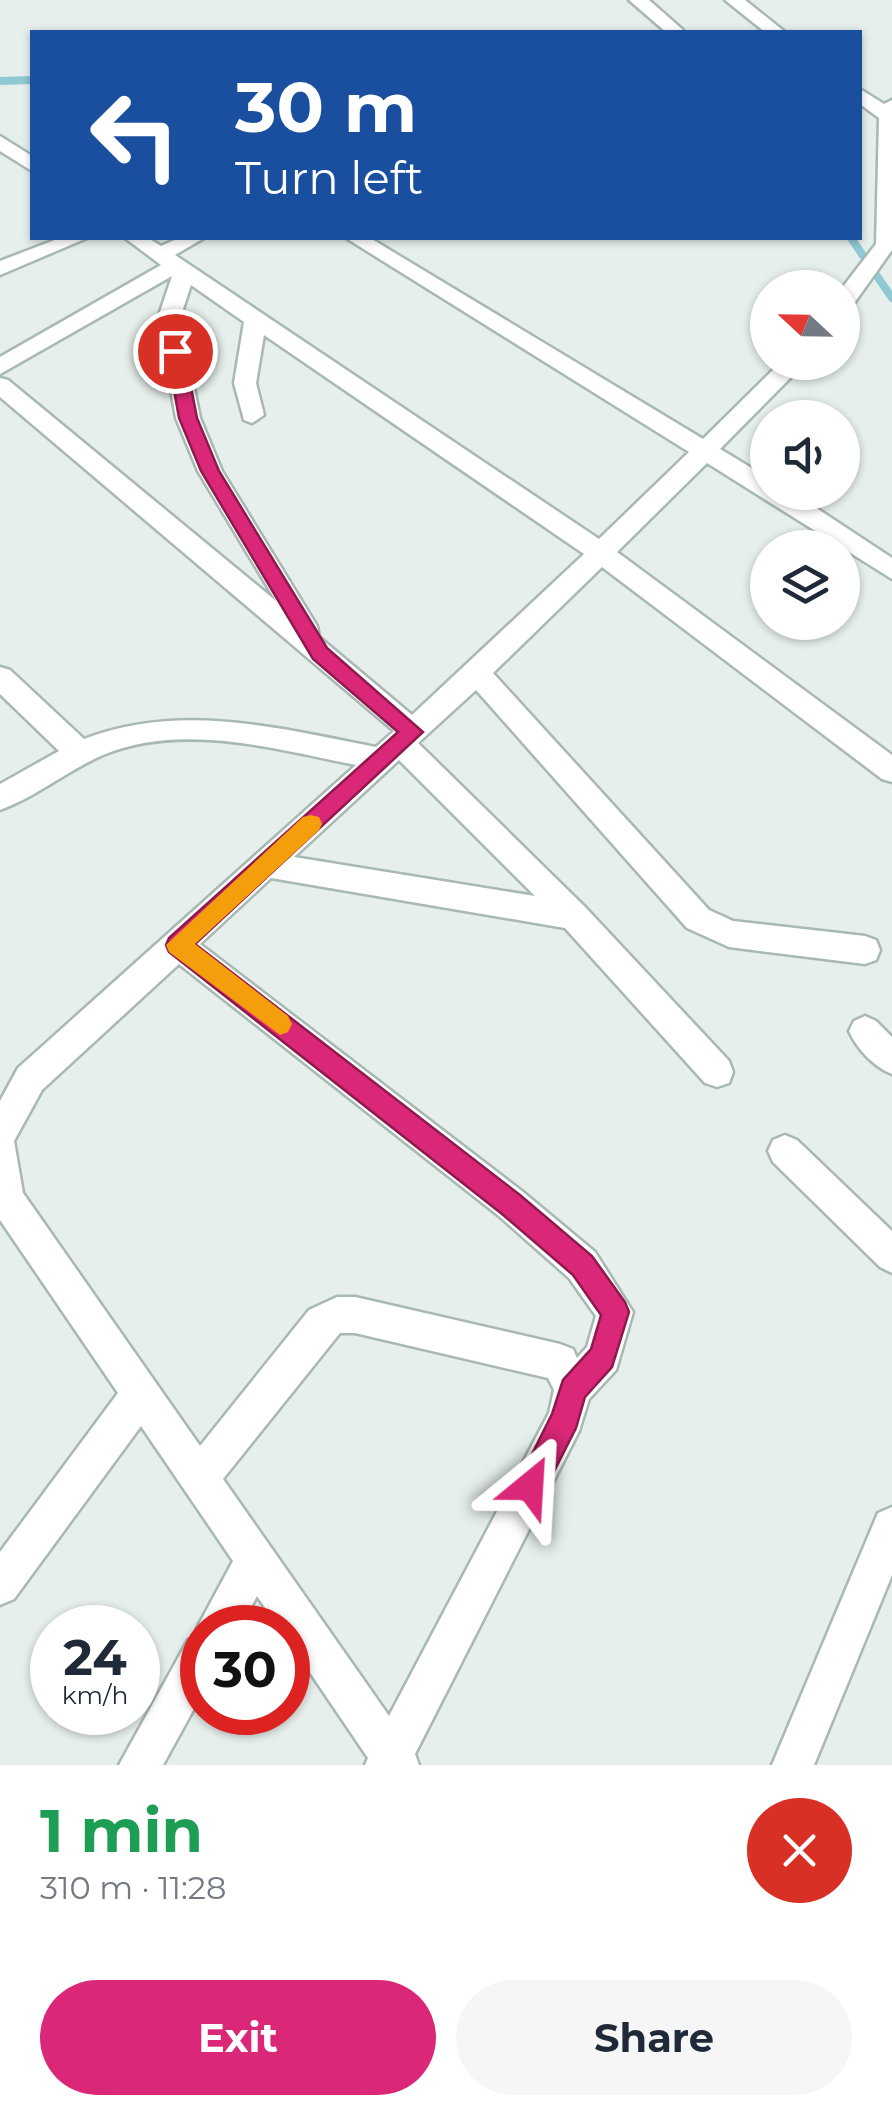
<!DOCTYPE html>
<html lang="en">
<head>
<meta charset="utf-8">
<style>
	body { margin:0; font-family:Montserrat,sans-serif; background:#f6f6f7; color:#1f2937; height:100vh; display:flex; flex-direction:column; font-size:38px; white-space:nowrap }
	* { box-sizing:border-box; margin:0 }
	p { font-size:32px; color:#747a83 }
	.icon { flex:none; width:55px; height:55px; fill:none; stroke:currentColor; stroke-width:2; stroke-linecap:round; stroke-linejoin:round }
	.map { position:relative; height:1765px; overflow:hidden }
	.drawer { display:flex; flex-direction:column; background:#fff; flex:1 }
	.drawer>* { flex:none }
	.banner { position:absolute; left:30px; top:30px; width:832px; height:210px; border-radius:0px; box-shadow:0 2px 8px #0004; background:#1a4fa0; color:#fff; overflow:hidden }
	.needle { width:65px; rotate:292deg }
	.fabs { position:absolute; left:750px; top:270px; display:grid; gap:20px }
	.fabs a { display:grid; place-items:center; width:110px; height:110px; border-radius:50%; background:#fff; box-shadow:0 2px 8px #0004; font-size:50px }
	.speed { position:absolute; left:30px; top:1605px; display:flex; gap:20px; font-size:50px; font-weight:700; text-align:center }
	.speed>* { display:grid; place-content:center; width:130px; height:130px; border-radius:50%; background:#fff; box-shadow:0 2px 8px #0004; line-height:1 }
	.speed small { font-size:25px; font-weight:400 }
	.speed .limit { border:15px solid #d22; background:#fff; color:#111 }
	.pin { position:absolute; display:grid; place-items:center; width:85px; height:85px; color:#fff; margin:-42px; border:5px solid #fff; border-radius:50%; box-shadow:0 2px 10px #0007 }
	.me { position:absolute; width:110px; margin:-55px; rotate:27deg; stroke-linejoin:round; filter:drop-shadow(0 0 8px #0008) }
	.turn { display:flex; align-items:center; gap:35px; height:210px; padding:0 40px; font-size:45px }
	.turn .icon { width:130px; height:130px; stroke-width:2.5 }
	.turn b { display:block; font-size:70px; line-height:85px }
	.round { display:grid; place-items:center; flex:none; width:105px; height:105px; border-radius:52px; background:#f6f6f7 }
	.head { display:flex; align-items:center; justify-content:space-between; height:170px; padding:0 40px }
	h1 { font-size:60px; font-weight:700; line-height:75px; color:#1e9e55 }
	.primary-button { display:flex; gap:20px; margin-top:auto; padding:20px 40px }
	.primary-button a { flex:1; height:115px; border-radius:60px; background:#db2777; color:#fff; font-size:40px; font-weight:700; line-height:115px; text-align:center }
	.primary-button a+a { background:#f6f6f7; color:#1f2937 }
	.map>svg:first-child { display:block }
</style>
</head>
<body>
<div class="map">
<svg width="892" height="1765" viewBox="0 0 892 1765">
	<rect width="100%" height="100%" fill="#e6efeb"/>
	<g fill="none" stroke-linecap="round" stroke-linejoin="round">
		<g stroke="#8ec9d4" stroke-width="8">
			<path d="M0,81L32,80"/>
			<path d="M851,238L892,298"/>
		</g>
		<g stroke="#a8b8b2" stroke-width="5">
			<g id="street">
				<path d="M629,0H649L683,30L666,32Z"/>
				<path d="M725,0H745L785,32H765Z"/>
				<path d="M860,89L884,104L892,100V250L850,309L842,311V288L876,244L879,118L860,104Z"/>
				<path d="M0,136L32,156V171L0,151Z"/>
				<path d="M60,238H87L0,275V261Z"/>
				<path d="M125,238H148L161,246L179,238H204L175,255L599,539L689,452L346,238H370L703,439L781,362H806L720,449L768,478V492H792L892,558V579L707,463L617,552L892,755V782L882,779L602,567L493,673L709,910L733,921L865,936L876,940L880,950L876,960L865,964L729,947L687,928L476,690L418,743L585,907L729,1061L733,1072L729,1083L717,1087L705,1083L565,928L271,878L200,944L523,1192L595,1252L633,1312L616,1370L589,1399L579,1431L415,1754L419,1765H365L368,1758L288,1640V1628H279L257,1596L240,1628H202V1694L163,1765H119L188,1640L199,1635L197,1628L233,1561L141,1426L14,1599L0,1605V1552L118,1393L0,1220V1101L18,1068L356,765C276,749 182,722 103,755C68,770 36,797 0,810V784L59,751L0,694V667L10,670L84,739C181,702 278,728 376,747L394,731L0,397V378L8,380L276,601L198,471L176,418L158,318L172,276L0,374V357L161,265ZM191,285L244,322L234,383L244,420L252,423L264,415L256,383L264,335L584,554L412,715L319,637L317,626L222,471L200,418L180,318ZM399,760L535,896L294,857ZM179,964L499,1216L569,1278L596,1316L587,1347L577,1358L573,1349L560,1344L355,1297H337L309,1310L200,1446L23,1193L14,1141L42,1090ZM340,1333H355L548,1378L554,1390L549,1413L389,1716L223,1479Z"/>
				<path d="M865,1016L876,1021L892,1037V1074C874,1067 857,1049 849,1031L854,1021Z"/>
				<path d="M785,1135L797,1140L892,1231V1273L880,1267L773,1162L768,1151L773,1140Z"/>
				<path d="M892,1507V1575L814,1765H772L878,1513Z"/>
			</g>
		</g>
		<use href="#street" fill="#fff" fill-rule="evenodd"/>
	</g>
	<path fill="#db2777" stroke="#8e194d" stroke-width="2.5" d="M175,346L184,351L197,418L219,471L327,648L423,732L195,944L520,1195L592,1256L625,1302L629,1312L612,1367L585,1397L576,1428L541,1497L530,1501L520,1497L516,1486L552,1414L563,1380L591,1349L601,1315L573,1275L502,1214L169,952L166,945L169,938L398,732L313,659L201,471L179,418L167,351Z"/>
	<path fill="#f59e0b" d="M311,815L319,817L322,824L319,830L195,944L288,1016L292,1024L288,1032L280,1035L169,952L166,945L303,817Z"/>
</svg>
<div class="fabs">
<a><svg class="needle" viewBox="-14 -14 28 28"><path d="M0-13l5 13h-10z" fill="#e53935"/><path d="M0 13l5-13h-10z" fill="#747a83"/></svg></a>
<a><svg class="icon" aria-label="sound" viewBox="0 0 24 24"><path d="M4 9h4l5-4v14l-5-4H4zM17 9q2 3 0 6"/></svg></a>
<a><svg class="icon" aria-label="layers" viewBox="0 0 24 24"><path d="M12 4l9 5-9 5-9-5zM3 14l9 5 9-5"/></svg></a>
</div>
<div class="speed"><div>24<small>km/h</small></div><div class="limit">30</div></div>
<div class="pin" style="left:175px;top:351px;background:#d93025"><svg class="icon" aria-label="arrive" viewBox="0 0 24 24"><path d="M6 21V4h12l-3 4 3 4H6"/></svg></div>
<svg class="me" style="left:530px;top:1486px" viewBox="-20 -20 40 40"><path d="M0-17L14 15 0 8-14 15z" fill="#db2777" stroke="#fff" stroke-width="4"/></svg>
<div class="banner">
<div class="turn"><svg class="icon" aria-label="left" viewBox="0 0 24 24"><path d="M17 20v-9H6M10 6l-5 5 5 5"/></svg><div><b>30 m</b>Turn left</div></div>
</div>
</div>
<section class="drawer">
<div class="head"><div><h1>1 min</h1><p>310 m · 11:28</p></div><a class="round" style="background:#d93025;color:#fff"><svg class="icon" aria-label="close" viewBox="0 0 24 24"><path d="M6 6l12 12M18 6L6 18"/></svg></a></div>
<div class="primary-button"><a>Exit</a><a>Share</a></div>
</section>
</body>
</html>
